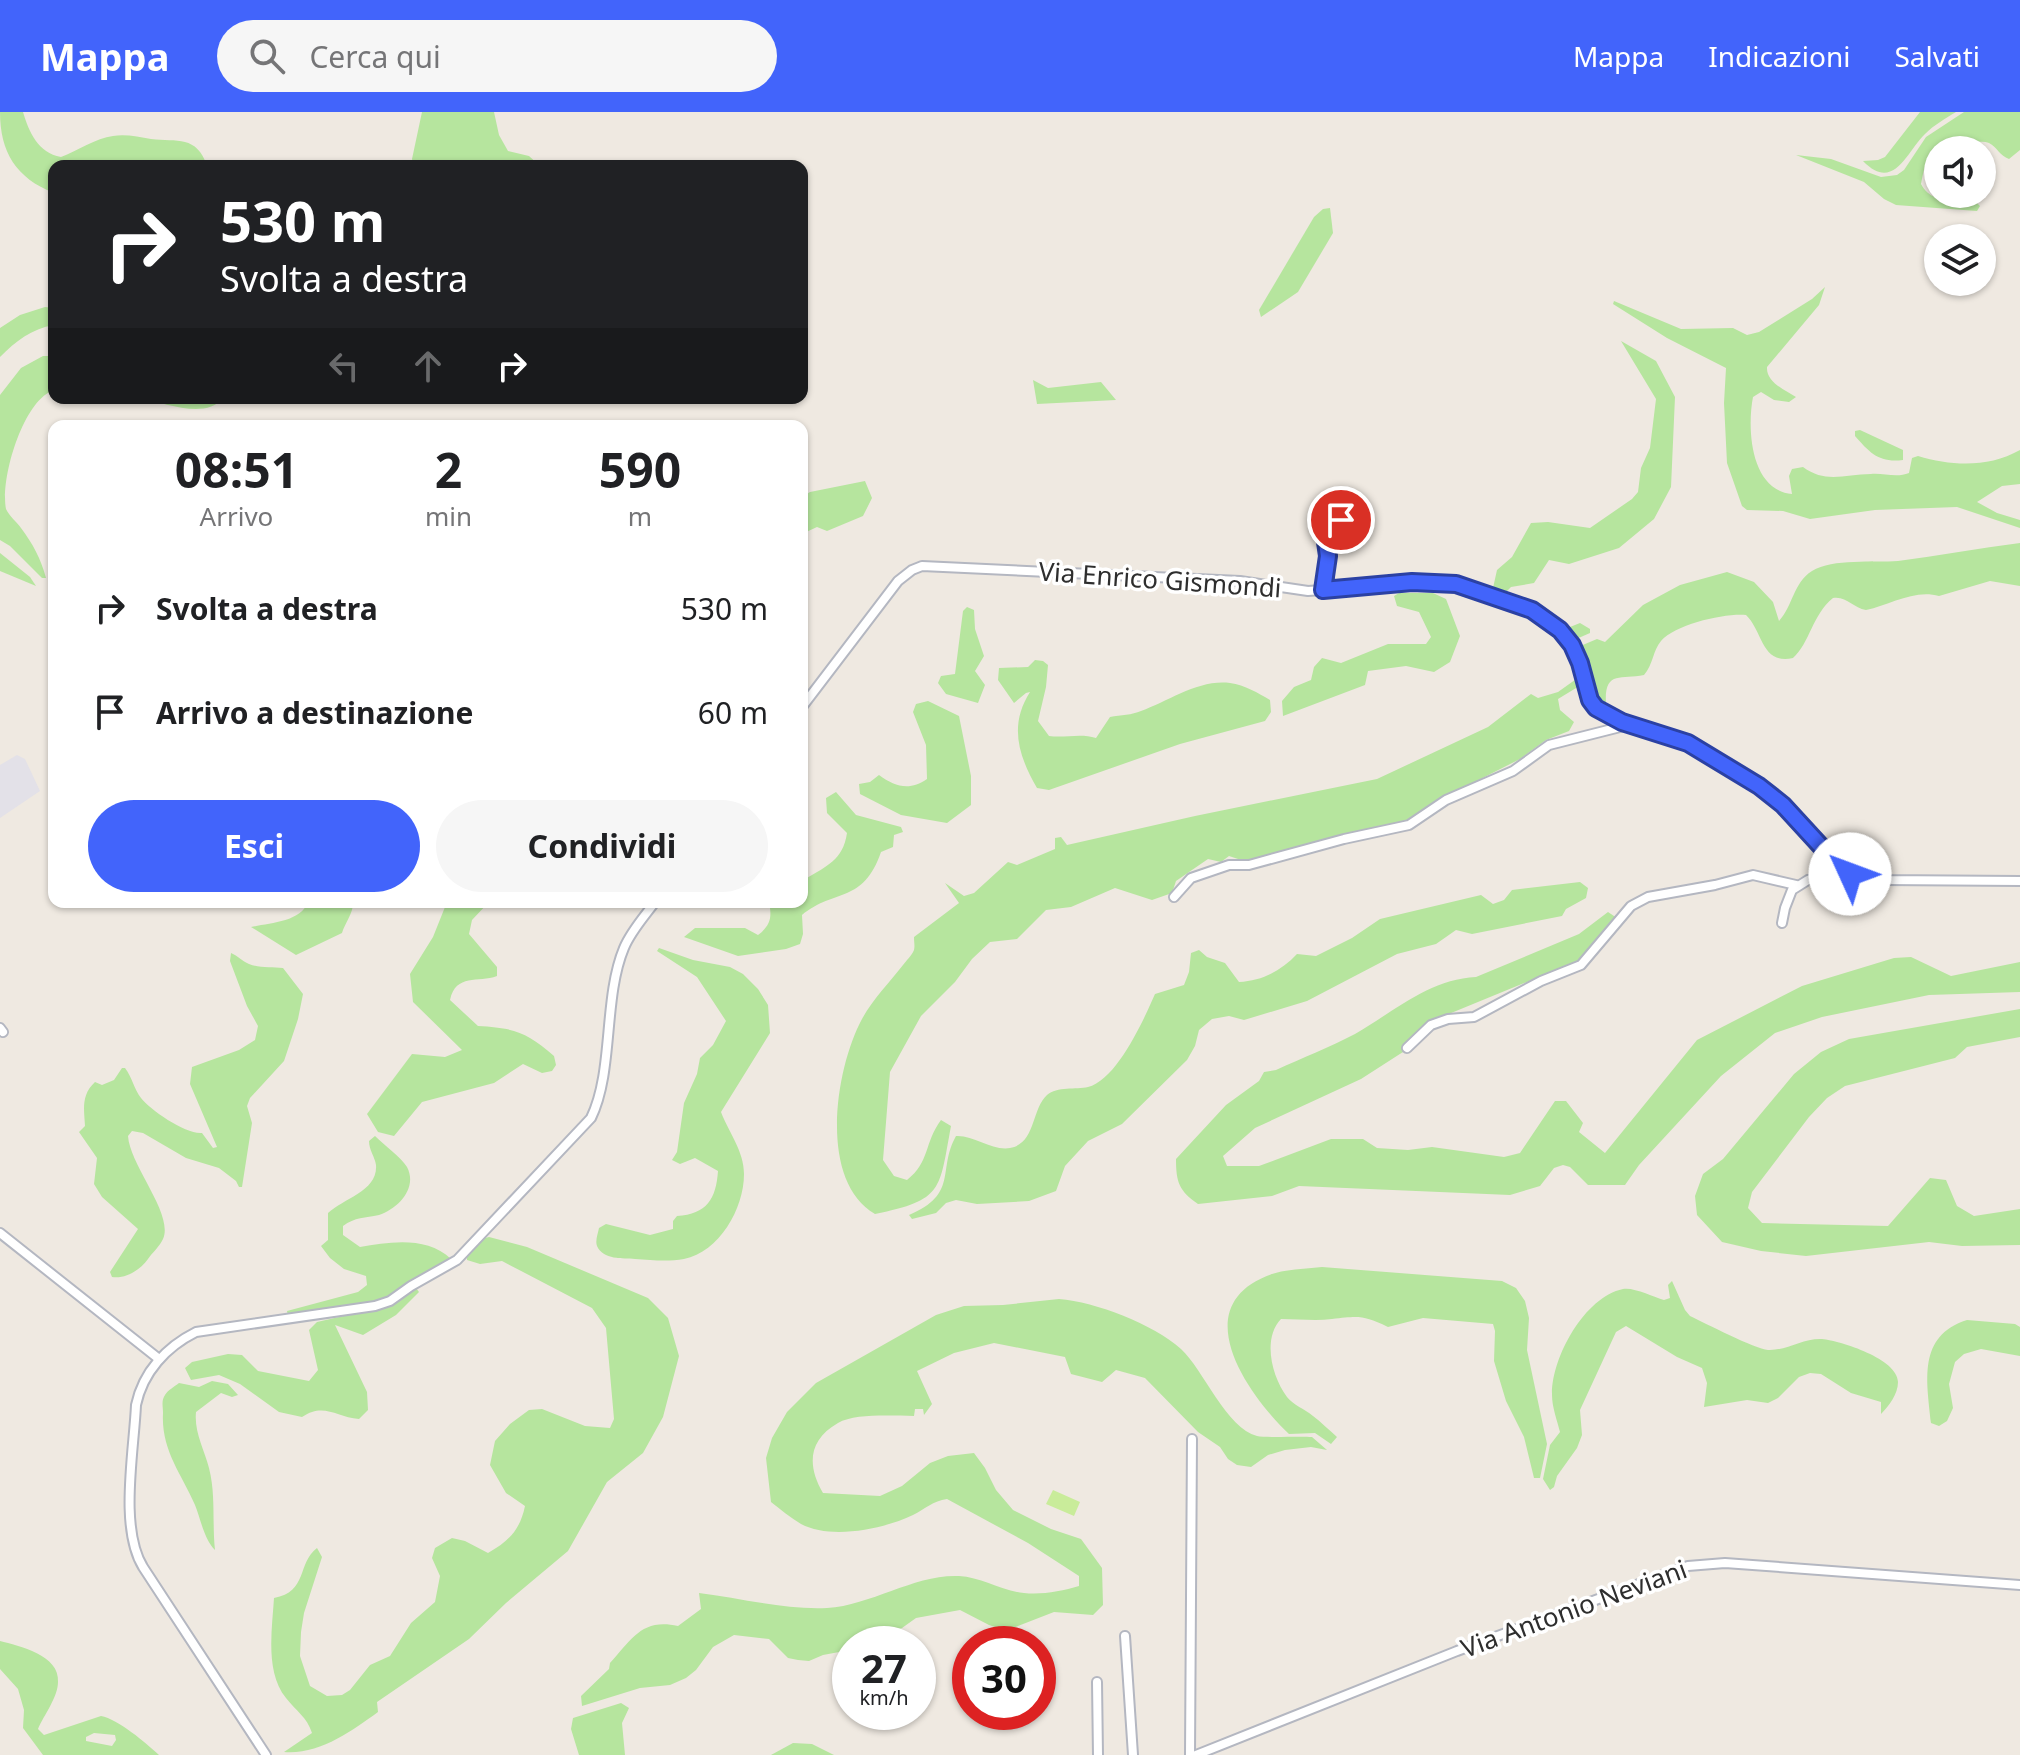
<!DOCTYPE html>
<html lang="it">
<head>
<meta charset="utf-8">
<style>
	body { margin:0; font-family:"Noto Sans",sans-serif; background:#f6f6f6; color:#202124; height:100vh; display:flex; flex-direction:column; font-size:30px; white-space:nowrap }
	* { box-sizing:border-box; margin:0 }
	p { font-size:26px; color:#757577 }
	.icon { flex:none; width:44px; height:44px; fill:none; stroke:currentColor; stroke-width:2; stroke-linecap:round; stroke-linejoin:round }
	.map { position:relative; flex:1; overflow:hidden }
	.drawer { position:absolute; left:48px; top:308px; width:760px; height:488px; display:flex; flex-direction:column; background:#fff; border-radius:16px; box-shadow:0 2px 6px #0004 }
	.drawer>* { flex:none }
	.banner { position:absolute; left:48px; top:48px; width:760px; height:244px; border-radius:16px; box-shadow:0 2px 6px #0004; background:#202124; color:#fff; overflow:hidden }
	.tools { position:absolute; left:1924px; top:24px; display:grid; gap:16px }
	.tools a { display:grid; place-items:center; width:72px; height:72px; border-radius:50%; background:#fff; box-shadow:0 2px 6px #0004; font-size:40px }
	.speed { position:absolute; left:832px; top:1514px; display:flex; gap:16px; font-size:40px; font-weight:700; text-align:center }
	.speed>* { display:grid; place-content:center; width:104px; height:104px; border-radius:50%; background:#fff; box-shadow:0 2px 6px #0004; line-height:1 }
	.speed small { font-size:20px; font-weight:400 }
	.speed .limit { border:12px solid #d22; background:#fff; color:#111 }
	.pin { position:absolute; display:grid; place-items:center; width:68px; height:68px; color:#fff; margin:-34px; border:4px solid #fff; border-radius:50%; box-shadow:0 2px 8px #0007 }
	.me { position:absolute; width:88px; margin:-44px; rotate:313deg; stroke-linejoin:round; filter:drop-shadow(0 0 6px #0008) }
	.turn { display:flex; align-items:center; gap:28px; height:168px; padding:0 40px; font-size:36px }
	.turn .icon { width:104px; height:104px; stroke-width:2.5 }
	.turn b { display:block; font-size:56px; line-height:68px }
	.lanes { display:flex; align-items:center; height:76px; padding:0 40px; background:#0003; justify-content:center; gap:40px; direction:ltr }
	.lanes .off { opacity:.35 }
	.eta { display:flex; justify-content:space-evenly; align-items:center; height:136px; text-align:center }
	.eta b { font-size:48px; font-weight:700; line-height:56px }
	.primary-button { display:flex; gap:16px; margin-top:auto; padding:16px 40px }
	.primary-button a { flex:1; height:92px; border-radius:48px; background:#4264fb; color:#fff; font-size:32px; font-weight:700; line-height:92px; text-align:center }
	.primary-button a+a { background:#f6f6f6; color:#202124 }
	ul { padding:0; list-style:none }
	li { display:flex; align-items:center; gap:24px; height:104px; padding:0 40px }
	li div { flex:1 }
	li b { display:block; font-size:30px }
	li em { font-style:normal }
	header { display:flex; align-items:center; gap:48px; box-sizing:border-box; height:112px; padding:0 40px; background:#4264fb; color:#fff }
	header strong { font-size:38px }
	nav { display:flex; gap:44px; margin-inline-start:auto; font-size:28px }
	.search { width:560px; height:72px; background:#f6f6f6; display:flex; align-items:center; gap:20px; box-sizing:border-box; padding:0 28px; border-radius:44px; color:#757577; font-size:30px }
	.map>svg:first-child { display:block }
</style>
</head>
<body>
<header>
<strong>Mappa</strong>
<div class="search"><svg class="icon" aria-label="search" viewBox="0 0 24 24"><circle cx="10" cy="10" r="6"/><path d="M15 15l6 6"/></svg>Cerca qui</div>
<nav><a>Mappa</a><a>Indicazioni</a><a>Salvati</a></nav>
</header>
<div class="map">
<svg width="2020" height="1643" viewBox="0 0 2020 1643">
	<rect width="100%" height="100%" fill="#efe9e1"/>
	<path fill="#e3e1e8" d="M17,643L25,647L40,679L0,706V653Z"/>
	<g fill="#b6e59e" fill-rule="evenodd">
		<path d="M0,0H23C29,20 38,41 61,45C77,39 96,26 113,24C126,22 139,25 151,27C177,30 197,23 207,54H54V81C16,66 0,40 0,0Z"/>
		<path d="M422,0H494L499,23L508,39L529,44L540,54H414L412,47Z"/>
		<path d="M1920,0H1956C1946,6 1934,13 1925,22C1907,39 1894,81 1863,49L1878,48L1885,45Z"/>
		<path d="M1964,0H2020V38L2009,47C2000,44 1997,35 1989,31C1980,27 1938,34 1932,41C1925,49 1923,62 1921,72C1931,92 1954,88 1974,88L1980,94L1977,99L1896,93L1884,87L1864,70L1796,43L1831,47L1881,65L1897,63L1904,58L1926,25Z"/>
		<path d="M1330,96L1333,121L1298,180L1261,205L1259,198L1314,105L1323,97Z"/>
		<path d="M1825,175L1819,193L1767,255C1766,270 1785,278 1796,285L1789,290L1774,288L1761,280L1753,285C1747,316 1750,378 1792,382L1789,364L1792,357L1803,355C1826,372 1845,362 1871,362C1884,361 1897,366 1909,361L1912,346L1918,344C1952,354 1988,356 2020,338V372L2002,374L1977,390L1997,401L2020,408V416L1957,395L1875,398L1810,407L1783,399L1747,398L1742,394L1727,351L1724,291L1726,256L1667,226L1613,192L1614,189L1681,217L1733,216L1747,223L1759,220L1812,187Z"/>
		<path d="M45,195L54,196V213C31,217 16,229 0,245V216L20,203Z"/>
		<path d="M1621,229L1656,249L1675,285L1671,375L1654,407L1619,436L1569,452L1549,448L1534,471L1511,475L1504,482L1493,476L1497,458L1512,445L1531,411L1548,410L1590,416L1632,387L1638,380L1641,356L1650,336L1656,287Z"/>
		<path d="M43,244H54V278C23,288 0,367 6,397C9,404 17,410 21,416C33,432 41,447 46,466H42L10,434L0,428V283L21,256Z"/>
		<path d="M1033,268L1048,276L1101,270L1116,288L1037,292Z"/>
		<path d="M141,286H223C206,308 164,291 141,286Z"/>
		<path d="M1860,318L1903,338V348C1879,351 1870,341 1855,324V319Z"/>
		<path d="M865,369L872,386L863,404L827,419L817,415L802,422V385L810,380Z"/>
		<path d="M2020,431V474L1990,469L1939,484C1914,477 1890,493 1866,498C1853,496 1847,484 1833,486C1812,503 1810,531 1793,546C1761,553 1763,519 1746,503C1725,501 1676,512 1661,529C1653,538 1653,553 1644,563C1620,568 1604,558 1606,592L1602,595C1590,587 1584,550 1578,535L1597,527L1605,530L1643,493L1680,473L1727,460L1754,470L1773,490L1779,509C1793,494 1793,471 1812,459C1833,446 1874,451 1898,449C1938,444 1979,436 2020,431Z"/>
		<path d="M0,441L30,465L36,474L0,459Z"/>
		<path d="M1399,481H1433L1446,487L1460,524L1450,550L1434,560L1406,554L1368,559L1365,573L1283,604L1282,589L1294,575L1311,568L1314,555L1322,546L1341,551L1388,532H1426L1431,525L1419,500L1397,494L1394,484Z"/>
		<path d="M967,495L974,498L975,517L984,544L975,559L985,573L978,591L946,582L938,571L941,564L955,562L963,499Z"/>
		<path d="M1580,511L1590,517V521L1574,528L1565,517Z"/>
		<path d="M1035,548L1043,549L1048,553L1046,575L1038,609L1049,624C1066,626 1081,621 1096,626L1110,605C1121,603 1132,603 1141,599C1169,589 1199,567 1230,571C1245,573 1258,581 1270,588L1271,600L1265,609L1180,632L1049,678L1037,676C1018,643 1009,613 1030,580L1026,581L1014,591L998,568L999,556L1028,555Z"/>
		<path d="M1579,565L1581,573L1558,587L1560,598L1574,610L1569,619L1546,628L1520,647L1451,682L1405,711L1378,714L1244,749L1229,744L1221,750L1208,747L1176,769L1172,781L1152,788L1115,776L1071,795L1046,798L1017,827L990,830L972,847L955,870L921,904L890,960L883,1048L894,1064L907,1068C930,1050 924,1031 941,1008L951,1014C939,1078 944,1088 875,1102C818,1069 835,957 862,907C873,887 889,871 903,853C906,849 912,843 914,838C915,834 914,830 914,825L959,791L945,771L964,784L974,781L1008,750L1017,753L1055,737V726L1061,725L1067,733L1195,704L1377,667L1488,615L1531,582L1538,586L1558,580Z"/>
		<path d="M928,589L959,604L971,664V693L947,711L901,703L860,682L859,672L870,670L879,663C895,675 910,679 927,667L926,633L913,600L916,592Z"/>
		<path d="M836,680L856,703L901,715L903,720L894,723L893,735L881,740C863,792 835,776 802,803L803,822L800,832L786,837L738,844L684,825L695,816H745L758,823C771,813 772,805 769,790H802V763L805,767C827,754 843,748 847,721L827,701L826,686Z"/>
		<path d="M1580,770L1588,776L1586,786L1566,797L1562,804L1472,822L1456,818L1436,832L1397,842L1307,889L1244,908L1229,904L1212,907L1199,918L1195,934L1187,948L1122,1012L1088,1029L1065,1054L1056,1079L1029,1089L977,1092L956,1088L946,1091L936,1101L912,1107L909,1103C959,1082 937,1058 956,1024C974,1023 992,1039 1010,1036C1036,1031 1031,998 1047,983C1057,974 1076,978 1088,975C1117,968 1144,907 1155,882L1184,873L1189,860L1191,841L1199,838L1207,845L1225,851L1239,870C1262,869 1281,859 1297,842L1316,844L1352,826L1380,807L1481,783L1493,792L1504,788L1512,778Z"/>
		<path d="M308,790H353C354,800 345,811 342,821L296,843L251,815C269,811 301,810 308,790Z"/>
		<path d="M447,790H489L472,808L469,822L497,855V864C478,871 456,861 450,888L478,914C514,916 527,920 554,944L556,953L552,959L542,961L523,952L494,971L422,990L394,1024L378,1020L367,1002L412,942L445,945L462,938L413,890L410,862L433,825Z"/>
		<path d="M1608,800L1617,806L1584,847L1567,857L1544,863L1439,906L1417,931L1361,967L1255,1016L1223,1044L1227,1054H1259L1331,1027H1363L1377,1036L1408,1038L1432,1035L1504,1045L1520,1041L1555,989H1566L1583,1011L1579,1020L1605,1041L1697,928L1802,874L1894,846L1911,845L1951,864L2020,850V880L1929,883L1822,905L1775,921L1721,964L1639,1053L1625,1073H1588L1570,1055L1563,1053L1554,1056L1540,1074L1510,1083L1299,1074L1272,1084L1198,1092C1179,1079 1176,1070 1176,1047L1226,993L1259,969L1264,960L1276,958C1302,946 1330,935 1355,922C1393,900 1430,867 1476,865L1579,822Z"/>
		<path d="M659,836L693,848L730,855L743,862L758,877L768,893L770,921L721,1000C729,1021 744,1039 744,1062C744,1097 719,1140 684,1147C667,1150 652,1148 635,1147C623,1146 603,1148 597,1134C595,1129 598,1121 599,1116L606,1112L650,1123L673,1117V1109L677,1104C707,1102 716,1087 718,1059L695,1046L680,1052L672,1048L677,1040L684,991L697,962L700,946L713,933L726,909L697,865L657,839Z"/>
		<path d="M231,841C238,844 242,849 249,852C259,856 272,855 283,856L303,882L298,907L284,949L250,986L247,994L252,1011L242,1075H239L236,1069L219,1056L186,1046L143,1021L132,1019L128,1024C130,1054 174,1102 163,1127C160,1134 152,1141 148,1147C140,1158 126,1167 112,1165L110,1160L138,1117L102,1085L94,1072L97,1046L79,1020L85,1014C84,997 81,983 95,970L102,973L114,968L122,956H125C132,965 134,977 141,986C150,998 187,1023 202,1021L213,1036L217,1035L190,972L192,955L239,938L255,928L258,914L247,894L230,849Z"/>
		<path d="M2020,897V925L1967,935L1955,946L1845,974L1827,986L1809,1005L1752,1080L1748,1096L1762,1111L1888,1114L1930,1066L1946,1068L1957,1094L1974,1104L2020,1097V1133L1962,1134L1929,1130L1806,1144L1761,1139L1722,1130L1697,1103L1695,1084L1703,1062L1723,1047L1794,962L1821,940L1849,927Z"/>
		<path d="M375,1024C384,1033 401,1045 407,1055C418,1076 398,1097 379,1103C365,1106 355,1105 343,1114V1123L360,1135C390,1130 427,1124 451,1147L377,1191L288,1204L287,1199L358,1180L367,1173L366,1164L344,1157L330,1146L321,1134L328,1128V1101C344,1086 378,1079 376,1053C375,1045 369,1038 369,1029Z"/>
		<path d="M489,1125L527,1135L648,1186L668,1206L679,1244L663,1305L643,1341L607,1370L568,1439L506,1491L469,1527L377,1590L378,1600C352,1619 319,1643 284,1640L312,1621C307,1605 296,1599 286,1586C265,1560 272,1518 274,1486C308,1480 297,1451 317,1436L322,1445L304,1501L301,1520L300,1544L310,1574L327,1584L342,1583L350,1578L370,1553L390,1544L411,1511L435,1490L440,1464L432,1446L435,1436L452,1426L465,1429L488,1441C509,1429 520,1418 525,1394L506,1381L490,1353L495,1329L510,1312L529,1298L542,1297L585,1314L610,1316L614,1307L606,1216L592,1196L502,1149L480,1152L467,1148V1141L481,1127Z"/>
		<path d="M1322,1155L1502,1169L1516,1176L1525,1189L1529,1206L1527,1238L1547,1332L1540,1366H1534L1524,1325L1506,1289L1494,1249L1495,1219L1493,1212L1423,1206L1388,1215C1363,1203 1359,1204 1332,1207C1316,1209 1298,1207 1281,1207C1262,1227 1272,1265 1287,1285C1293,1293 1305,1297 1313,1304C1321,1310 1329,1318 1337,1325L1331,1332L1315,1321L1289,1322C1247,1282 1184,1193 1272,1162C1287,1157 1306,1157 1322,1155Z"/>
		<path d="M1672,1169L1685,1198L1690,1204C1705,1211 1755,1237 1768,1238C1786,1239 1803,1226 1822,1227C1841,1229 1898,1247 1898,1270C1898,1282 1889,1294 1881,1302V1290L1851,1281L1821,1262L1810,1261L1799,1265L1778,1286L1768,1291L1747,1288L1704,1295L1707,1271L1702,1256L1677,1245L1626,1214L1616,1220L1580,1298L1582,1323L1577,1336L1557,1364L1554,1375L1550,1378L1543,1367L1550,1333L1560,1320C1557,1308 1552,1295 1552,1283C1551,1247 1584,1185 1623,1177C1634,1175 1653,1185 1664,1188L1670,1186L1668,1173Z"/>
		<path d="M416,1176L419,1180L396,1203L363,1223L335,1213L367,1280L368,1298L359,1307C336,1305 324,1290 302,1305L279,1300L240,1272L219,1263L191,1268L185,1256L192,1250L228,1242L242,1243L258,1259L309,1269L318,1258L309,1218L317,1210L392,1193Z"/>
		<path d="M1059,1187C1096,1190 1153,1212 1181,1237C1203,1257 1227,1317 1257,1324C1266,1326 1299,1324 1312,1325L1327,1338L1311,1335L1285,1338L1268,1343L1251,1355L1237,1353L1228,1347L1220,1335L1198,1320L1145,1266L1116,1258L1102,1270L1071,1262L1065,1245L994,1231L954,1241L917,1259L932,1292L924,1303L923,1297H915L914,1304C894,1304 855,1301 838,1311C808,1328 807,1354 823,1381L880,1384L902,1374L930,1351L948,1344L974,1341L985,1356L996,1378L1013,1398L1051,1417L1081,1427L1102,1456L1103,1493L1093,1503L1054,1500L1013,1516L1001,1517L989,1513L960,1498L916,1506L881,1531L850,1532V1538L823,1543L809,1549L798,1548L788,1546L769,1527L734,1523L713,1535L696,1558L686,1566L670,1573L640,1576L582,1594L581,1584L609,1557L610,1551C632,1527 642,1506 678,1514L701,1497L699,1481C740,1486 785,1498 827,1496C872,1493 915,1462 959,1464C981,1465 1002,1479 1024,1481C1042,1483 1062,1479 1079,1474V1464L1028,1431L947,1387C933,1389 925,1397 913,1403C884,1417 831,1428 801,1412C791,1406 780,1397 771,1390L766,1346L772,1326L787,1300L816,1271L936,1203L964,1194L1003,1193Z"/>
		<path d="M1967,1208L2015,1212L2020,1215V1244L1981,1237L1964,1242L1955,1250L1949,1272L1953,1296L1947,1309L1939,1314L1931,1311C1927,1269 1917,1224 1967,1208Z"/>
		<path d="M212,1269L228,1272L238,1283L232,1285L221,1281L196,1300C194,1320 204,1337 209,1356C216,1383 212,1411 215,1438C204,1427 201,1408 195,1393C181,1361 161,1338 163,1301C163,1294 161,1289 165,1283C168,1278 174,1275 179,1271L199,1275Z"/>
		<path d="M0,1529C19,1534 60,1543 58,1570C58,1585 44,1603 38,1617L44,1623L101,1604C118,1607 146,1631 159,1643H43L23,1616L24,1598L18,1577L0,1557ZM94,1621L115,1623L116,1628L112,1634L86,1629V1625Z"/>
		<path d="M621,1591L629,1596L622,1611L625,1643H579L571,1617L573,1606Z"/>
		<path d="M793,1631L812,1632L834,1643H771Z"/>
	</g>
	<path fill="#c9ec9a" d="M1053,1378L1080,1390L1074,1404L1046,1392Z"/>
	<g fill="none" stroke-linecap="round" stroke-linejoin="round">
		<g stroke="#b4b7c1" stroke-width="12">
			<g id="minor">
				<path d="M1323,478L1328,444L1326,430L1356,386"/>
				<path d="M802,595L898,469L912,458L922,454L1240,469L1308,479L1430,470L1456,472L1509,488L1541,504L1567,525L1577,542L1590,588L1596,596L1622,610L1688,631L1759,674L1783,693L1839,754L1850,762"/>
				<path d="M1174,785L1191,766L1229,753H1249L1344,727L1409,713L1446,688L1513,659L1549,633L1632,612"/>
				<path d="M1782,811L1785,796L1792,778L1808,768L1850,762L1883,768L2020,769"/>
				<path d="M0,916L3,920"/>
				<path d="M1407,936L1431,913L1448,907L1474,905L1541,869L1581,853L1631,794L1648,785L1715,773L1753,763L1796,773"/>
				<path d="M0,1121L159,1247"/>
				<path d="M1125,1524L1133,1643"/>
				<path d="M1097,1570L1098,1643"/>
				<path d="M266,1643L143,1455C119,1416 134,1339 136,1293C143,1260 166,1235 196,1220L375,1194L390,1189L411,1174L457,1148L591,1006C614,959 603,886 624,836C631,819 644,805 655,790"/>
				<path d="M1190,1643L1192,1327"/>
				<path d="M1196,1643L1457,1539L1688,1454L1725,1451L2020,1473"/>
			</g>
		</g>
		<use href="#minor" stroke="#fff" stroke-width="8"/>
	</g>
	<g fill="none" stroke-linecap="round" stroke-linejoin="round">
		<g stroke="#2b41a3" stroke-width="20">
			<path id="route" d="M1341,408L1326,430L1328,444L1323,478L1412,470L1456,472L1532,498L1560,518L1572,533L1580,551L1590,588L1596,596L1622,610L1688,631L1759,674L1783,693L1839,754L1850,762"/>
		</g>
		<use href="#route" stroke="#4264fb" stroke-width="14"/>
	</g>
	<g text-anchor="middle" stroke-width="7" stroke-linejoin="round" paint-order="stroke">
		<g font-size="26" fill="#2e2e2e" stroke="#fff">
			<text transform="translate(1160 468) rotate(4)" y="9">Via Enrico Gismondi</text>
			<text transform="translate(1574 1497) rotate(-20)" y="9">Via Antonio Neviani</text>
		</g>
	</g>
</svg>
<div class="tools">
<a><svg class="icon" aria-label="sound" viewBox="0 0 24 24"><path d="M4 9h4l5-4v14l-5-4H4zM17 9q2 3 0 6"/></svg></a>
<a><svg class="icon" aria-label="layers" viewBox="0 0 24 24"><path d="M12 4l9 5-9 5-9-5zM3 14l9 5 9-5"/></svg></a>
</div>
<div class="speed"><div>27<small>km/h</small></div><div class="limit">30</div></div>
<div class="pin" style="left:1341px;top:408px;background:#d93025"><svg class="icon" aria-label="arrive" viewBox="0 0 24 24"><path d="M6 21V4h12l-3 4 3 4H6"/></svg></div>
<svg class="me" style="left:1850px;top:762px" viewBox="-20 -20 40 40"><circle r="19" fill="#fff"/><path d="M0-13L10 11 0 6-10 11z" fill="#4264fb"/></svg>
<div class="banner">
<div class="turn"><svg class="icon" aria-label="right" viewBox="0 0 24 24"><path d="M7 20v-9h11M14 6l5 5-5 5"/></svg><div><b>530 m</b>Svolta a destra</div></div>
<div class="lanes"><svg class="icon off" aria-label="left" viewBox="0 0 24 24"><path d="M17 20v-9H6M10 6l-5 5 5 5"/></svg><svg class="icon off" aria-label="ahead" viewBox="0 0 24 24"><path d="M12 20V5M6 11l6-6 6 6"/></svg><svg class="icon" aria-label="right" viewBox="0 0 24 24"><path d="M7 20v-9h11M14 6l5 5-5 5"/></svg></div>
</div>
<section class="drawer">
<div class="eta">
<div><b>08:51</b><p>Arrivo</p></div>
<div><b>2</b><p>min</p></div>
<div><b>590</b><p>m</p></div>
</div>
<ul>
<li><svg class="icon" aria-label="right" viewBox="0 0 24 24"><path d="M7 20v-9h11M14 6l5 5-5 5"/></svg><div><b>Svolta a destra</b></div><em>530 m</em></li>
<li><svg class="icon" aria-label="arrive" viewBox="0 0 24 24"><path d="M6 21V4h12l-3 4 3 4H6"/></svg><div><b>Arrivo a destinazione</b></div><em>60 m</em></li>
</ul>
<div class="primary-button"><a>Esci</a><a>Condividi</a></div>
</section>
</div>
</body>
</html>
